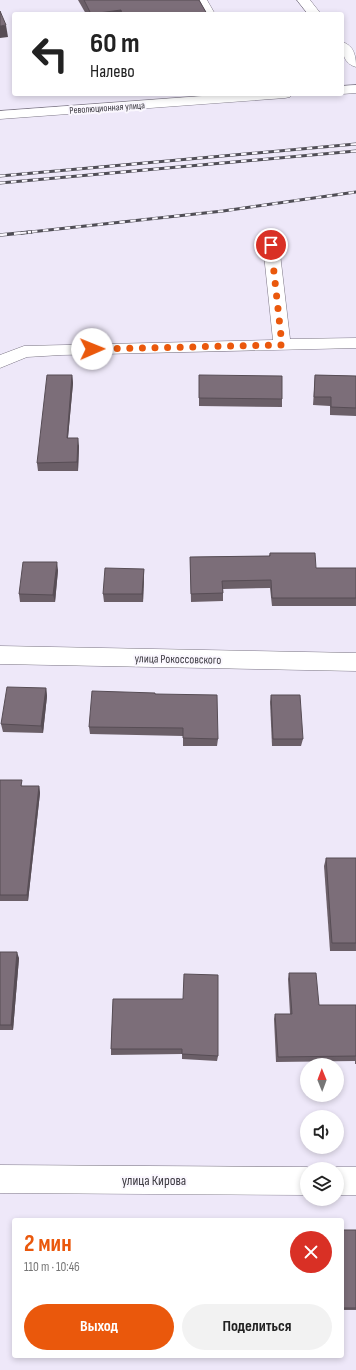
<!DOCTYPE html>
<html lang="ru">
<head>
<meta charset="utf-8">
<style>
	body { margin:0; font-family:"Sofia Sans Condensed",sans-serif; background:#f2f2f2; color:#222; height:100vh; display:flex; flex-direction:column; font-size:15px; white-space:nowrap }
	* { box-sizing:border-box; margin:0 }
	p { font-size:13px; color:#767676 }
	.icon { flex:none; width:22px; height:22px; fill:none; stroke:currentColor; stroke-width:2; stroke-linecap:round; stroke-linejoin:round }
	.map { position:relative; flex:1; overflow:hidden }
	.panel { position:absolute; left:12px; top:1218px; width:332px; height:140px; display:flex; flex-direction:column; background:#fff; border-radius:4px; box-shadow:0 2px 6px #0003 }
	.panel>* { flex:none }
	.top-card { position:absolute; left:12px; top:12px; width:332px; height:84px; border-radius:4px; box-shadow:0 2px 6px #0003; background:#fff; color:#222; overflow:hidden }
	.needle { width:26px; rotate:359deg }
	.buttons { position:absolute; left:300px; top:1058px; display:grid; gap:8px }
	.buttons a { display:grid; place-items:center; width:44px; height:44px; border-radius:50%; background:#fff; box-shadow:0 2px 6px #0003; font-size:20px }
	.pin { position:absolute; display:grid; place-items:center; width:34px; height:34px; color:#fff; margin:-17px; border:2px solid #fff; border-radius:50%; box-shadow:0 1px 4px #0007 }
	.me { position:absolute; width:44px; margin:-22px; rotate:89deg; stroke-linejoin:round; filter:drop-shadow(0 0 3px #0008) }
	.turn { display:flex; align-items:center; gap:14px; height:84px; padding:0 12px; font-size:18px }
	.turn .icon { width:52px; height:52px; stroke-width:2.5 }
	.turn b { display:block; font-size:28px; line-height:34px }
	.round { display:grid; place-items:center; flex:none; width:42px; height:42px; border-radius:21px; background:#f2f2f2 }
	.head { display:flex; align-items:center; justify-content:space-between; height:68px; padding:0 12px }
	h1 { font-size:24px; font-weight:700; line-height:30px; color:#ea580c }
	.primary-button { display:flex; gap:8px; margin-top:auto; padding:8px 12px }
	.primary-button a { flex:1; height:46px; border-radius:24px; background:#ea580c; color:#fff; font-size:16px; font-weight:700; line-height:46px; text-align:center }
	.primary-button a+a { background:#f2f2f2; color:#222 }
	.map>svg:first-child { display:block }
</style>
</head>
<body>
<div class="map">
<svg width="356" height="1370" viewBox="0 0 356 1370">
	<rect width="100%" height="100%" fill="#eee8f9"/>
	<g fill="none" stroke-linecap="round" stroke-linejoin="round">
		<g stroke="#7b7584" stroke-width="1">
			<g id="minor">
				<path d="M195,0H207L215,14H203Z"/>
				<path d="M297,0H310L321,14H308Z"/>
				<path d="M342,42C354,45 356,56 356,67C344,64 342,53 342,42Z"/>
				<path d="M356,85V93L342,94V86Z"/>
				<path d="M229,94H292L290,97L285,98L0,119V111Z"/>
				<path d="M271,240L277,242L279,245L290,339L356,338V348L61,355L27,357L0,368V355L24,346L273,340L263,245L265,242Z"/>
				<path d="M0,646L356,653V671L0,664Z"/>
				<path d="M0,1165L307,1167L313,1169H307V1195L0,1193Z"/>
				<path d="M337,1167H356V1195H337V1169H331Z"/>
			</g>
		</g>
		<use href="#minor" fill="#fff" fill-rule="evenodd"/>
		<g stroke="#504e56" stroke-width="3">
			<g id="rail-far1">
				<path d="M0,176L356,144"/>
				<path d="M0,183L356,151"/>
				<path d="M21,233L223,211L356,192"/>
			</g>
		</g>
		<g stroke="#504e56" stroke-width="3.5">
			<path id="rail" d="M0,235L31,232"/>
		</g>
		<use href="#rail-far1" stroke="#faf7fe" stroke-width="2" stroke-dasharray="5.5" stroke-linecap="butt"/>
		<use href="#rail" stroke="#faf7fe" stroke-width="2.5" stroke-dasharray="7" stroke-linecap="butt"/>
	</g>
	<g fill="#6b5f68">
		<path d="M78,0H199L207,14H86Z"/>
		<path d="M72,375L73,383L68,438L79,446L78,471H38L37,463Z"/>
		<path d="M199,375L282,399V407L199,406Z"/>
		<path d="M315,375L356,376V416L330,415V406L313,405Z"/>
		<path d="M270,553L316,568H356V606H272L270,588L223,589V601L191,602L190,557L269,556Z"/>
		<path d="M144,569V577L143,602H104L103,594Z"/>
		<path d="M58,570L55,602H20L19,594Z"/>
		<path d="M46,688L47,696L43,733L3,732L1,724Z"/>
		<path d="M155,694L218,739L217,746H183V736L90,734L89,727Z"/>
		<path d="M271,695L303,739L301,746H272L270,702Z"/>
		<path d="M0,780L23,786H39L40,793L28,901H0Z"/>
		<path d="M326,858H356V951H330L324,866Z"/>
		<path d="M0,952L19,958L13,1030H0Z"/>
		<path d="M289,973L319,1005H356V1064H355V1061L276,1062L274,1019L275,1014H290L288,979Z"/>
		<path d="M113,999L218,1056L217,1061L182,1059V1054L111,1055V1049Z"/>
		<rect x="342" y="1230" width="14" height="80"/>
	</g>
	<g fill="#574d55">
		<path d="M121,10V14H93Z"/>
		<path d="M6,25L8,37L0,38V26Z"/>
		<path d="M72,375L73,383L67,447V438Z"/>
		<path d="M78,438L79,446L78,471L77,462Z"/>
		<path d="M57,562L58,570L55,602L53,595Z"/>
		<path d="M144,569V577L143,602L142,594Z"/>
		<path d="M46,688L47,696L43,733L41,726Z"/>
		<path d="M39,786L40,793L28,901L27,895Z"/>
		<path d="M17,952L19,958L13,1030L11,1025Z"/>
	</g>
	<g fill="#7c6e79" stroke="#574d55">
		<path d="M84,0H199L207,14H122L121,10L91,14Z"/>
		<path d="M0,11L6,25L0,26Z"/>
		<path d="M47,375H72L67,438H78L77,462L37,463Z"/>
		<path d="M199,375L282,376V399L199,398Z"/>
		<path d="M315,375L356,376V408L331,407V397H314Z"/>
		<path d="M270,553H315L316,568H356V598H272L271,580L222,581L223,593L191,594L190,557L270,556Z"/>
		<path d="M23,562H57L53,595L19,594Z"/>
		<path d="M105,568L144,569L142,594H103Z"/>
		<path d="M7,687L46,688L41,726L1,724Z"/>
		<path d="M92,691L155,693V694L217,695L218,739L183,738V728L89,727Z"/>
		<path d="M271,695H300L303,739H273Z"/>
		<path d="M0,780H22L21,786H39L27,895H0Z"/>
		<path d="M326,858H356V943H332Z"/>
		<path d="M0,952H17L11,1025H0Z"/>
		<path d="M289,973H316L319,1005H356V1056L278,1057L275,1014H292Z"/>
		<path d="M184,974L218,975V1056L182,1054V1049H111L113,999H183Z"/>
		<rect x="342" y="1230" width="14" height="78"/>
	</g>
	<g fill="none" stroke-linecap="round" stroke-linejoin="round">
		<path stroke="#ea580c" stroke-width="7" stroke-dasharray="0 12.6" d="M92,349L282,345L271,245"/>
	</g>
	<g text-anchor="middle" stroke-width="4" stroke-linejoin="round" paint-order="stroke">
		<g font-size="10" fill="#3d3b42" stroke="#faf7fe">
			<text transform="translate(107 107) rotate(-4)" y="4">Революционная улица</text>
		</g>
		<g font-size="12" fill="#3d3b42" stroke="#faf7fe">
			<text transform="translate(178 659) rotate(1)" y="4">улица Рокоссовского</text>
		</g>
		<g font-size="14" fill="#3d3b42" stroke="#faf7fe">
			<text x="154" y="1185">улица Кирова</text>
		</g>
	</g>
</svg>
<div class="buttons">
<a><svg class="needle" viewBox="-14 -14 28 28"><path d="M0-13l5 13h-10z" fill="#e53935"/><path d="M0 13l5-13h-10z" fill="#767676"/></svg></a>
<a><svg class="icon" aria-label="sound" viewBox="0 0 24 24"><path d="M4 9h4l5-4v14l-5-4H4zM17 9q2 3 0 6"/></svg></a>
<a><svg class="icon" aria-label="layers" viewBox="0 0 24 24"><path d="M12 4l9 5-9 5-9-5zM3 14l9 5 9-5"/></svg></a>
</div>
<div class="pin" style="left:271px;top:245px;background:#d93025"><svg class="icon" aria-label="arrive" viewBox="0 0 24 24"><path d="M6 21V4h12l-3 4 3 4H6"/></svg></div>
<svg class="me" style="left:92px;top:349px" viewBox="-20 -20 40 40"><circle r="19" fill="#fff"/><path d="M0-13L10 11 0 6-10 11z" fill="#ea580c"/></svg>
<div class="top-card">
<div class="turn"><svg class="icon" aria-label="left" viewBox="0 0 24 24"><path d="M17 20v-9H6M10 6l-5 5 5 5"/></svg><div><b>60 m</b>Налево</div></div>
</div>
<section class="panel">
<div class="head"><div><h1>2 мин</h1><p>110 m · 10:46</p></div><a class="round" style="background:#d93025;color:#fff"><svg class="icon" aria-label="close" viewBox="0 0 24 24"><path d="M6 6l12 12M18 6L6 18"/></svg></a></div>
<div class="primary-button"><a>Выход</a><a>Поделиться</a></div>
</section>
</div>
</body>
</html>
